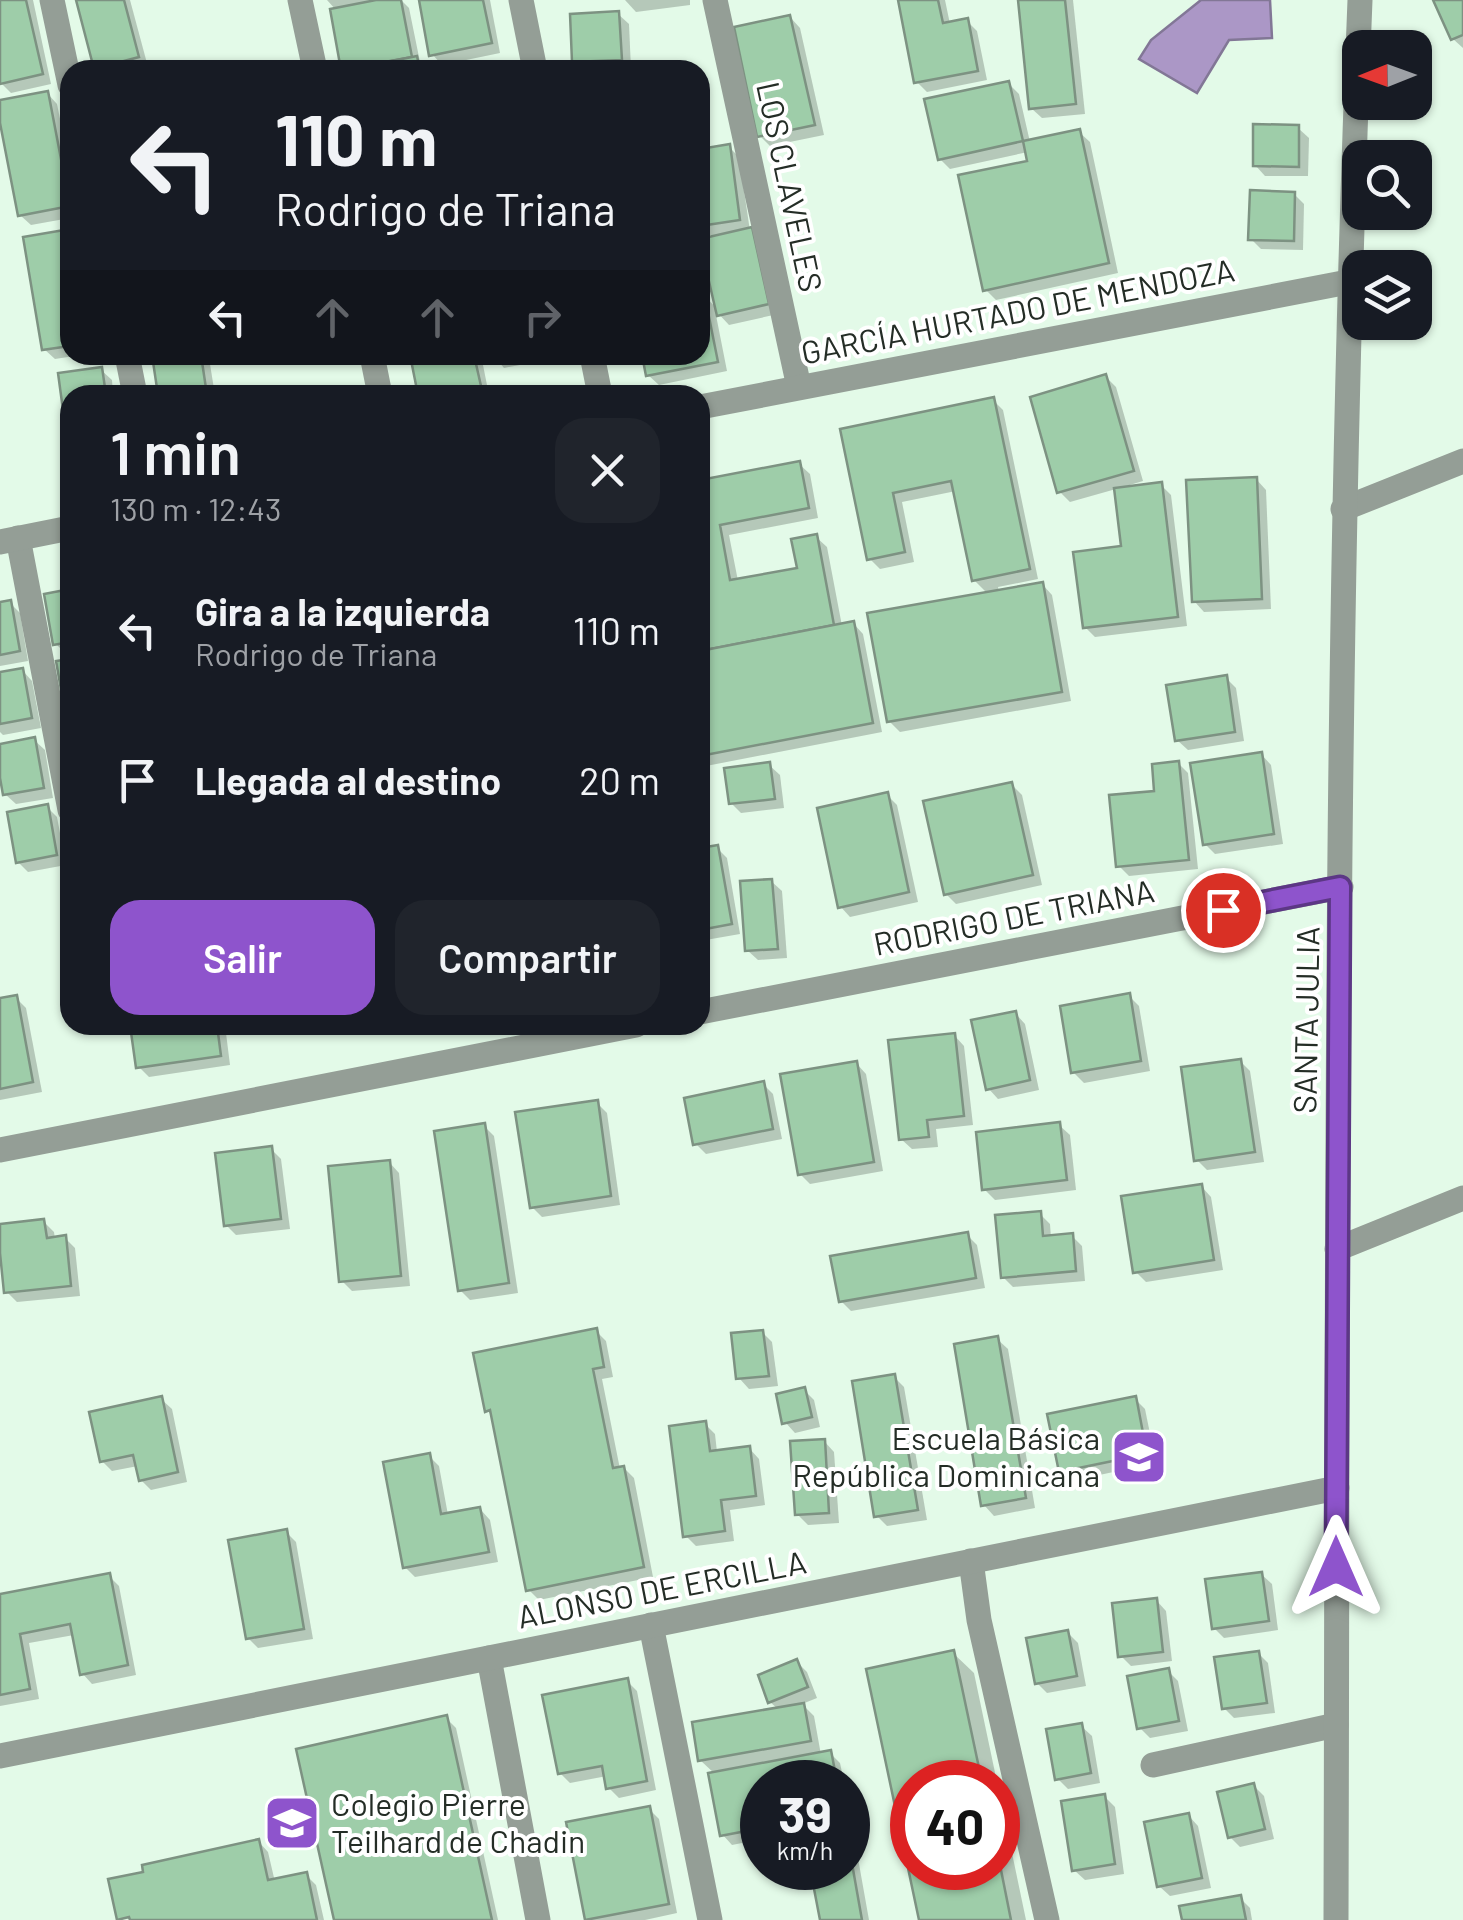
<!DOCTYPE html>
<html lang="es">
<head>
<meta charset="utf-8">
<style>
	body { margin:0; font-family:Barlow,sans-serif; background:#20242c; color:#f1f3f6; height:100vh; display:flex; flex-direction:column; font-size:38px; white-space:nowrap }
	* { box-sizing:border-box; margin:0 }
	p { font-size:32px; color:#9ea1a6 }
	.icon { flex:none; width:55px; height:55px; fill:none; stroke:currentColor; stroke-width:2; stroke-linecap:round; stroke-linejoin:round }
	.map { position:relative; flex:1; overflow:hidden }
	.drawer { position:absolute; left:60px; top:385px; width:650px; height:650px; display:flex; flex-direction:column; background:#171b24; border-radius:30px; box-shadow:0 2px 8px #0004 }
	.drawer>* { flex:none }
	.top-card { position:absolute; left:60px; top:60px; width:650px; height:305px; border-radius:30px; box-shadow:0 2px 8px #0004; background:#171b24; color:#f1f3f6; overflow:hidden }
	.needle { width:65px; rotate:269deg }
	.fabs { position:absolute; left:1342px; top:30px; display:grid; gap:20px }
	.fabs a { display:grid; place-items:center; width:90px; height:90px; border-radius:20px; background:#171b24; box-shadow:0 2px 8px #0004; font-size:50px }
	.speed { position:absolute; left:740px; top:1760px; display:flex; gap:20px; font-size:50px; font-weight:700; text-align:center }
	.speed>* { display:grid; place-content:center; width:130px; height:130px; border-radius:50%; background:#171b24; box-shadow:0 2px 8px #0004; line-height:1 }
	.speed small { font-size:25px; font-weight:400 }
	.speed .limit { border:15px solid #d22; background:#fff; color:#111 }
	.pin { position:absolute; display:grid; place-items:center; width:85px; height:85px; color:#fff; margin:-42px; border:5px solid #fff; border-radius:50%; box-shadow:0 2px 10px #0007 }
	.me { position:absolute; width:110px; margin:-55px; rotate:0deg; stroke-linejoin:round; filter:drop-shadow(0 0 8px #0008) }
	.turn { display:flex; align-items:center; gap:35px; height:210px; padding:0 50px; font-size:45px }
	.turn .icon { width:130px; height:130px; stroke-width:2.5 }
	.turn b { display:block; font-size:70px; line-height:85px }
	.lanes { display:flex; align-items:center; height:95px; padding:0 50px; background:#0003; justify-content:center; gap:50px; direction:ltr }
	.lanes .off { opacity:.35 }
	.round { display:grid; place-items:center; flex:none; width:105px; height:105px; border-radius:30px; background:#20242c }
	.head { display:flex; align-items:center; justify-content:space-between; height:170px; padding:0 50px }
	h1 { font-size:60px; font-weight:600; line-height:75px }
	.action { display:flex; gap:20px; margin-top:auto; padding:20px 50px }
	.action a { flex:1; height:115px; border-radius:30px; background:#8e54cc; color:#fff; font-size:40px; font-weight:600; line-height:115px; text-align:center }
	.action a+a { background:#20242c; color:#f1f3f6 }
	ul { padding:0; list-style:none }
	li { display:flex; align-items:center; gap:30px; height:150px; padding:0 50px }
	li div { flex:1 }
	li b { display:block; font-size:38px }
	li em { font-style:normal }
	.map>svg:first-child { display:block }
</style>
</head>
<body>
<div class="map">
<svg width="1463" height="1920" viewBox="0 0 1463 1920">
	<rect width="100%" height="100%" fill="#e3fae8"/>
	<path fill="#ab97c6" stroke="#827796" stroke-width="2.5" d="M1201,0H1270L1272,38L1229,40L1197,93L1139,59L1151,40Z"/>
	<g fill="#0003">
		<path d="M0,0H33L51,84L11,93L1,83Z"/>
		<path d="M79,0H130L148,67L136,70H99Z"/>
		<path d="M327,0H401L409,8L420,62L427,70H344L333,11L336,10Z"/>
		<path d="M421,0H490L500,53L442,65L432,54Z"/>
		<path d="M625,0H690V5L636,12Z"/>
		<path d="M901,0H945L950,24L967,21L977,31L987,80L927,92L917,82Z"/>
		<path d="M1020,0H1073L1085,114L1042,118L1031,108Z"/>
		<path d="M1435,0H1463V48L1453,39Z"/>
		<path d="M618,14L629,24L631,69L583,70L574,61Z"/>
		<path d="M790,17L800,28L824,135L770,146L760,136Z"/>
		<path d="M1009,84L1019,94L1030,142L1079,132L1090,142L1118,273L996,300L986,290L1030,163L1028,152L950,169L940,159Z"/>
		<path d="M47,93L57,104L70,168V218L31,225L20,215L0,102Z"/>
		<path d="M1298,128L1309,138L1308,176H1265L1255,165Z"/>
		<path d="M729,147L739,157L750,231L778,314L729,325L715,310L727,371L659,385L648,375L644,355H700V296L704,295L718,310L712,283L700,286V242L711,239V235L700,237V151Z"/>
		<path d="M1294,194L1304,204L1303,250L1261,249L1251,239Z"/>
		<path d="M70,232V355H81L55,359L44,349Z"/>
		<path d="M154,355H206L209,358L215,395H161Z"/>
		<path d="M396,355H481L489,395H421L414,362L405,364Z"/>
		<path d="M493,355H567V356L504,368Z"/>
		<path d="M101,370L112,380L113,395H70V443L61,375Z"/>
		<path d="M1106,377L1116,387L1143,481L1123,487L1124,490L1161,485L1171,495L1187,626L1095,637L1085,627L1124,548L1116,489L1070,502L1060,492Z"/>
		<path d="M993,400L1003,410L1038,579L998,587L999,592L1042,584L1052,595L1071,701L900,732L889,721L988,594L974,580L956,491L902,502L914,562L880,569L869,558L843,431Z"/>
		<path d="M799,464L810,474L818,518L729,535L738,581L800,570L816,537L827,547L842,626L853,623L863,634L882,732L706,766L700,760V483Z"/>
		<path d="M1256,479L1266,490L1271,609L1204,612L1194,601Z"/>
		<path d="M70,592V653L66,654L56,644Z"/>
		<path d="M10,603L20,613L28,661L0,666V605Z"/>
		<path d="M22,670L32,681L41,728L3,735L0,732V674Z"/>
		<path d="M1226,678L1236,688L1244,741L1188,750L1177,740Z"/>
		<path d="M34,740L45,750L53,798L16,804L5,794L0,764V746Z"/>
		<path d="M1261,754L1271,765L1283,844L1215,854L1205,844Z"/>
		<path d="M1178,763L1188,773L1198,869L1129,876L1119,866L1157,793Z"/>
		<path d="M769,765L780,775L784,808L741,813L731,803Z"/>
		<path d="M1011,784L1022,795L1042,885L956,904L946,894Z"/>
		<path d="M887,795L897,805L918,902L850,917L840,906Z"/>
		<path d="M47,807L57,817L66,865L28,872L18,862Z"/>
		<path d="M717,848L727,858L740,934L700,941V851Z"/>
		<path d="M771,881L782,891L787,958L758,960L747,950Z"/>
		<path d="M1129,996L1139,1006L1150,1071L1084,1083L1073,1072Z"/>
		<path d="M16,998L26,1008L42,1092L0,1100V1001Z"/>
		<path d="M1015,1013L1025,1024L1039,1090L998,1099L988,1088Z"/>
		<path d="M133,1025H225L230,1065L149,1077L138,1066Z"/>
		<path d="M315,1025H357L320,1030Z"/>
		<path d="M954,1035L964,1046L973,1125L936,1129L938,1147L912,1149L901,1139Z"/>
		<path d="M1240,1061L1250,1071L1264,1162L1207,1170L1196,1159Z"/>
		<path d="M856,1063L866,1074L883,1171L810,1184L800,1174Z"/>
		<path d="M763,1084L773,1094L782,1139L706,1154L696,1144Z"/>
		<path d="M597,1103L607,1113L620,1205L542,1217L532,1207Z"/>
		<path d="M1059,1125L1070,1135L1076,1190L995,1200L984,1189Z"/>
		<path d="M484,1126L494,1136L518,1293L470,1300L460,1290Z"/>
		<path d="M271,1149L281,1159L290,1229L236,1235L226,1225Z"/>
		<path d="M389,1162L399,1173L410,1286L352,1291L342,1281Z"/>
		<path d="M1201,1186L1211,1197L1223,1270L1146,1282L1136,1272Z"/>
		<path d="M1040,1214L1050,1224L1051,1238L1072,1236L1082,1246L1085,1281L1013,1287L1003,1277Z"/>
		<path d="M43,1221L54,1232L55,1239L65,1238L75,1248L80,1296L17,1302L7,1292L0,1226Z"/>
		<path d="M967,1235L977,1245L985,1288L851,1311L841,1301Z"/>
		<path d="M596,1331L606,1341L613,1377L602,1379L620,1469L624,1468L634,1478L653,1577L539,1600L528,1589L494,1418L487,1410Z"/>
		<path d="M762,1332L772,1342L778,1386L749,1389L739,1378Z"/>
		<path d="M997,1339L1008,1349L1035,1508L994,1516L984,1505Z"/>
		<path d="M894,1377L904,1387L927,1520L887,1526L877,1516Z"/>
		<path d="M804,1390L814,1400L820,1427L795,1433L785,1422Z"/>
		<path d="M161,1399L172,1409L187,1482L151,1490L141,1480L138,1466L112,1471L102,1461Z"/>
		<path d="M1135,1399L1145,1409L1156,1463L1071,1481L1061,1470Z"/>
		<path d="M705,1424L715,1434L717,1452L749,1448L759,1459L765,1505L730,1510L734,1541L696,1546L686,1536Z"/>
		<path d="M824,1441L834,1452L839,1523L808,1525L797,1514Z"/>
		<path d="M429,1456L439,1466L448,1515L480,1509L490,1520L498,1562L415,1577L405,1567Z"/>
		<path d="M286,1532L296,1542L313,1639L258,1648L248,1638Z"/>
		<path d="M1261,1574L1272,1584L1278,1630L1224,1638L1214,1628Z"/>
		<path d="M109,1576L119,1586L136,1675L92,1684L82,1673L74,1635L29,1643L39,1699L0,1706V1597Z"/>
		<path d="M1156,1600L1166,1611L1172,1661L1131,1666L1121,1656Z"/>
		<path d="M1068,1633L1078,1643L1086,1686L1047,1693L1037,1683Z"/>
		<path d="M953,1653L974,1673L997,1782H912V1868H998V1786L1026,1920H922L869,1671Z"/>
		<path d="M1258,1653L1268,1663L1275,1713L1234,1718L1224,1708Z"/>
		<path d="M797,1662L807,1672L817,1698L802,1704L814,1716L821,1755L830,1753L840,1763L844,1782H762V1839L732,1845L722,1834L715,1774L700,1760L779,1710L770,1702Z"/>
		<path d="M1168,1671L1178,1681L1188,1731L1150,1738L1140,1728Z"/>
		<path d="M627,1681L637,1691L656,1790L619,1798L609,1788L607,1776L570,1783L560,1773Z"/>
		<path d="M446,1718L456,1728L498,1920H336Z"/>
		<path d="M1081,1726L1092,1736L1100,1783L1068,1789L1058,1779Z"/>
		<path d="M1254,1786L1264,1796L1274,1839L1240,1847L1230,1837Z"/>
		<path d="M1104,1796L1115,1807L1124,1874L1085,1880L1074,1870Z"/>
		<path d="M848,1802L869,1920H822L813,1868H848Z"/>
		<path d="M649,1809L659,1819L677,1913L645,1920H589Z"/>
		<path d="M1188,1815L1198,1826L1211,1888L1170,1896L1159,1886Z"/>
		<path d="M258,1841L268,1852L275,1882L306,1875L316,1885L324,1920L119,1918Z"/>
		<path d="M1240,1898L1250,1908L1252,1920H1184Z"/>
	</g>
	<g fill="#9ecda9" stroke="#7d9282" stroke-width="2.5">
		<path d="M0,0H26L43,74L0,84Z"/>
		<path d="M76,0H124L139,57L94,69Z"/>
		<path d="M376,0H401L412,57L341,70L330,9Z"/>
		<path d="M419,0H483L492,43L429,56Z"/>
		<path d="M898,0H938L943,23L968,18L978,71L914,83Z"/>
		<path d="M1018,0H1065L1076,104L1029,109Z"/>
		<path d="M1433,0H1463V35L1451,40Z"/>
		<path d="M619,11L622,60L572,62L570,14Z"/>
		<path d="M790,15L815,125L757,137L734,27Z"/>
		<path d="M417,56L420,70H346L412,57Z"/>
		<path d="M1009,81L1023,141L938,160L924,99Z"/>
		<path d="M48,91L70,206L18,216L0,123V100Z"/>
		<path d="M1253,124L1299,125V167L1253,166Z"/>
		<path d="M1080,129L1109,263L983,291L958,175L1027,161L1023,141Z"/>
		<path d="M730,144L740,220L700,226V149Z"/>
		<path d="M1250,190L1295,192L1294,241L1248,240Z"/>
		<path d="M752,227L769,304L717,316L707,273L700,274V239Z"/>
		<path d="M70,229V346L42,350L23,237Z"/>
		<path d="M704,292L718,362L646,376L642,355H700V293Z"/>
		<path d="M152,355H201L207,395H158Z"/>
		<path d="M410,355H474L481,386L437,395H418Z"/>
		<path d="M102,367L106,395H70V462L58,373Z"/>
		<path d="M1106,374L1134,471L1057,493L1030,397Z"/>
		<path d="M994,397L1030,569L972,581L951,481L893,493L905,552L867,560L840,429Z"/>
		<path d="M800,461L809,508L720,525L730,580L797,568L791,539L817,534L834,625L700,651V480Z"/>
		<path d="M1257,477L1262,599L1192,602L1186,480Z"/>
		<path d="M1162,482L1178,617L1083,628L1073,552L1121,546L1114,488Z"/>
		<path d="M1043,582L1062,692L887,722L867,613Z"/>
		<path d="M70,589V642L53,645L44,594Z"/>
		<path d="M11,600L20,651L0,655V602Z"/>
		<path d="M854,621L873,723L700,756V651Z"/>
		<path d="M70,659V711L65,712L56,661Z"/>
		<path d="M23,668L32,718L0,724V672Z"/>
		<path d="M1227,675L1235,732L1175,741L1166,685Z"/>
		<path d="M35,737L44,788L3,795L0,778V744Z"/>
		<path d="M1262,752L1274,834L1203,845L1190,763Z"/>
		<path d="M1179,761L1189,860L1116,867L1109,795L1154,791L1152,764Z"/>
		<path d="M770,762L775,799L729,804L724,768Z"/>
		<path d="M1012,782L1033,875L944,895L923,801Z"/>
		<path d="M888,792L909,892L838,908L817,808Z"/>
		<path d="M48,804L57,855L16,863L7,812Z"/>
		<path d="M718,845L732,924L700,930V848Z"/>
		<path d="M772,879L778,949L745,951L740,881Z"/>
		<path d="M1130,993L1141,1061L1071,1073L1060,1006Z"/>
		<path d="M17,995L33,1082L0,1089V998Z"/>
		<path d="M1016,1011L1030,1080L986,1090L971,1020Z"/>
		<path d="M130,1025H217L221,1056L136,1068Z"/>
		<path d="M955,1033L964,1116L927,1120L929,1137L899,1140L888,1040Z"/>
		<path d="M1241,1059L1255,1152L1194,1161L1181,1067Z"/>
		<path d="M857,1061L874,1162L798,1175L780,1074Z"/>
		<path d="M764,1081L773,1129L693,1145L684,1098Z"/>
		<path d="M598,1100L611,1196L530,1208L515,1112Z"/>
		<path d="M1060,1122L1067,1180L982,1190L976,1132Z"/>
		<path d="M485,1123L509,1283L458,1291L434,1131Z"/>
		<path d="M272,1146L281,1219L224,1226L215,1153Z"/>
		<path d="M390,1160L401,1276L339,1282L328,1166Z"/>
		<path d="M1202,1184L1214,1260L1133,1273L1121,1196Z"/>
		<path d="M1041,1211L1043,1236L1073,1233L1076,1271L1001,1278L995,1215Z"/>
		<path d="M44,1219L47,1238L66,1235L71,1286L4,1293L0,1253V1224Z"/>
		<path d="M968,1232L976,1278L839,1302L830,1256Z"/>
		<path d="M597,1328L604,1367L593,1369L613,1468L624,1466L644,1567L526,1591L490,1410L485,1412L473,1353Z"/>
		<path d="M763,1330L769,1376L736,1379L731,1333Z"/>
		<path d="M998,1336L1026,1498L981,1506L954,1344Z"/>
		<path d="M895,1374L918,1510L874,1517L852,1381Z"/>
		<path d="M805,1387L812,1417L782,1424L776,1394Z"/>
		<path d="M162,1396L178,1472L139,1481L133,1455L100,1462L89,1412Z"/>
		<path d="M1136,1396L1147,1454L1059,1472L1047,1414Z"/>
		<path d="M706,1421L710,1451L750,1446L756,1496L721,1500L725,1531L683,1537L669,1426Z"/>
		<path d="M825,1439L829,1513L795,1515L790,1441Z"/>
		<path d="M430,1453L441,1514L480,1507L489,1552L403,1568L383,1462Z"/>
		<path d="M287,1529L304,1629L246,1639L228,1540Z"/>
		<path d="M1262,1572L1269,1621L1212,1629L1205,1579Z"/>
		<path d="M110,1573L128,1665L80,1675L70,1624L20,1634L30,1689L0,1695V1594Z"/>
		<path d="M1157,1598L1163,1652L1118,1657L1112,1603Z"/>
		<path d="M1068,1630L1077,1676L1035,1684L1026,1638Z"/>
		<path d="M954,1650L982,1782H912V1868H998V1855L1011,1920H919L866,1669Z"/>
		<path d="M1259,1651L1267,1703L1222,1709L1214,1657Z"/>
		<path d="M797,1659L808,1687L768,1703L758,1675Z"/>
		<path d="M1169,1668L1179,1721L1137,1729L1127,1676Z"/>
		<path d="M628,1678L647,1781L606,1789L602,1766L558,1774L542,1695Z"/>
		<path d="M804,1703L811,1741L698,1761L692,1722Z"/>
		<path d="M447,1715L492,1920H334L296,1749Z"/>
		<path d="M1082,1723L1091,1773L1055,1780L1046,1729Z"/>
		<path d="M831,1750L837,1782H762V1828L720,1836L708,1773Z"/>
		<path d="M1254,1783L1265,1829L1228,1838L1217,1792Z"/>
		<path d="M1105,1794L1115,1864L1072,1871L1061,1801Z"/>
		<path d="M650,1806L669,1904L585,1920L566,1822Z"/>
		<path d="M1189,1813L1202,1878L1157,1887L1144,1822Z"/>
		<path d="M259,1839L268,1880L307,1872L317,1920H130L129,1917L117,1920L108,1879L143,1872L142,1865Z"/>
		<path d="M848,1841L862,1920H820L810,1868H848Z"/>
		<path d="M1241,1895L1246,1920H1182L1179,1906Z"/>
	</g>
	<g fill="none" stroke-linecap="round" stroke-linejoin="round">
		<g stroke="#949e96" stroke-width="25">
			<path d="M52,0L70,85"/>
			<path d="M300,0L315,70"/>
			<path d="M521,0L535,70"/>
			<path d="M715,0L799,387"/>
			<path d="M127,355L135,395"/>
			<path d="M372,355L380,395"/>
			<path d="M592,355L600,395"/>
			<path d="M700,407L1348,282"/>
			<path d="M1343,509L1463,461"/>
			<path d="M18,538L70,810"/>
			<path d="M0,542L70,528"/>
			<path d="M700,1012L1341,887"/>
			<path d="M0,1150L636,1025"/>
			<path d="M1337,1249L1463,1198"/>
			<path d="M971,1561L979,1620L1047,1920"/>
			<path d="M651,1625L710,1920"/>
			<path d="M489,1658L538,1920"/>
			<path d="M0,1756L1337,1488"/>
			<path d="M1153,1765L1336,1725"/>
			<path d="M1336,1920C1338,1280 1334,640 1360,0"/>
		</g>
	</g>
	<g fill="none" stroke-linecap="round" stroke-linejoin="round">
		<g stroke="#5c3785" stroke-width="25">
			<path id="route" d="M1223,910L1340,887L1336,1567"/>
		</g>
		<use href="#route" stroke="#8e54cc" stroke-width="18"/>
	</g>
	<defs>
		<g id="school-square" transform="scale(2.875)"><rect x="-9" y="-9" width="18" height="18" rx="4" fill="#8e54cc" stroke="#fff"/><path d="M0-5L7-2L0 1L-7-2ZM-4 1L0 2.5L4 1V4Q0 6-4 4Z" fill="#fff"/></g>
	</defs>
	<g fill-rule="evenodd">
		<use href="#school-square" x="1139" y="1457"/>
		<use href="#school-square" x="292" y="1823"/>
	</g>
	<g text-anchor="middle" stroke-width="8" stroke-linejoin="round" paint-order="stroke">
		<g font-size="32" fill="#242d26" stroke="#fff">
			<text transform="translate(789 187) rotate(78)" y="11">LOS CLAVELES</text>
			<text transform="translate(1018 312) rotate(-11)" y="11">GARCÍA HURTADO DE MENDOZA</text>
			<text transform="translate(1014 918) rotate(-11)" y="11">RODRIGO DE TRIANA</text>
			<text transform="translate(1307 1020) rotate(-89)" y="11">SANTA JULIA</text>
			<text transform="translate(662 1590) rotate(-11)" y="11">ALONSO DE ERCILLA</text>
		</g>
		<g font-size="32" fill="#242d26" stroke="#fff" text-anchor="end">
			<text x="1100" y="1450">Escuela Básica<tspan x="1100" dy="37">República Dominicana</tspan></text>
			<text x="331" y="1816" text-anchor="start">Colegio Pierre<tspan x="331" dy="37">Teilhard de Chadin</tspan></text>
		</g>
	</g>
</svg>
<div class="fabs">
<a><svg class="needle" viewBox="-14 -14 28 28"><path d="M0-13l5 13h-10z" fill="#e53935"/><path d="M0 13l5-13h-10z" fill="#9ea1a6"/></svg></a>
<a><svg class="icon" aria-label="search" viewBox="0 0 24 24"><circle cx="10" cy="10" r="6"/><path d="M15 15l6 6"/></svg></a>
<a><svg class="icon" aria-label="layers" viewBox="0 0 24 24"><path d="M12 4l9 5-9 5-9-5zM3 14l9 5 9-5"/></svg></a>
</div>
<div class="speed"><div>39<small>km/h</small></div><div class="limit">40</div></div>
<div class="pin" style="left:1223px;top:910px;background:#d93025"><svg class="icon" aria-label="arrive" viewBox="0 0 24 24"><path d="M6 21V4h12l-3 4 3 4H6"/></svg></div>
<svg class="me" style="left:1336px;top:1567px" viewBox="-20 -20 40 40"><path d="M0-17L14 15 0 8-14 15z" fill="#8e54cc" stroke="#fff" stroke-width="4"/></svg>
<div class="top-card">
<div class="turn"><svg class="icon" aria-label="left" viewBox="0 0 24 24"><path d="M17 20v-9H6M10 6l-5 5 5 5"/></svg><div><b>110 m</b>Rodrigo de Triana</div></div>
<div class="lanes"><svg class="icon" aria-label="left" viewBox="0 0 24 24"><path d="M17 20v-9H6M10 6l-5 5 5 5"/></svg><svg class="icon off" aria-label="ahead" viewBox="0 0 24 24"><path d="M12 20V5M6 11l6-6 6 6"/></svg><svg class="icon off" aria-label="ahead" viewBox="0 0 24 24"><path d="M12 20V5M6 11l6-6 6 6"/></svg><svg class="icon off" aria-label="right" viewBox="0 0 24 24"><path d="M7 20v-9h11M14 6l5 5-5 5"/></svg></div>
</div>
<section class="drawer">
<div class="head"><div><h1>1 min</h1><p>130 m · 12:43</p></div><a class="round"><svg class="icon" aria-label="close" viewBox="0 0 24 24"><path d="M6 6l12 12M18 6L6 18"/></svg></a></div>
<ul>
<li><svg class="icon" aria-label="left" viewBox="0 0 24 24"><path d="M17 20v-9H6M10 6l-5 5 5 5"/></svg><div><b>Gira a la izquierda</b><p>Rodrigo de Triana</p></div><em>110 m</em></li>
<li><svg class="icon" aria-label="arrive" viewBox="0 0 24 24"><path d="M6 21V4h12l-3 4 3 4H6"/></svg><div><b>Llegada al destino</b></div><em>20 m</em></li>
</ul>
<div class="action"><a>Salir</a><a>Compartir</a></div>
</section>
</div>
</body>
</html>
